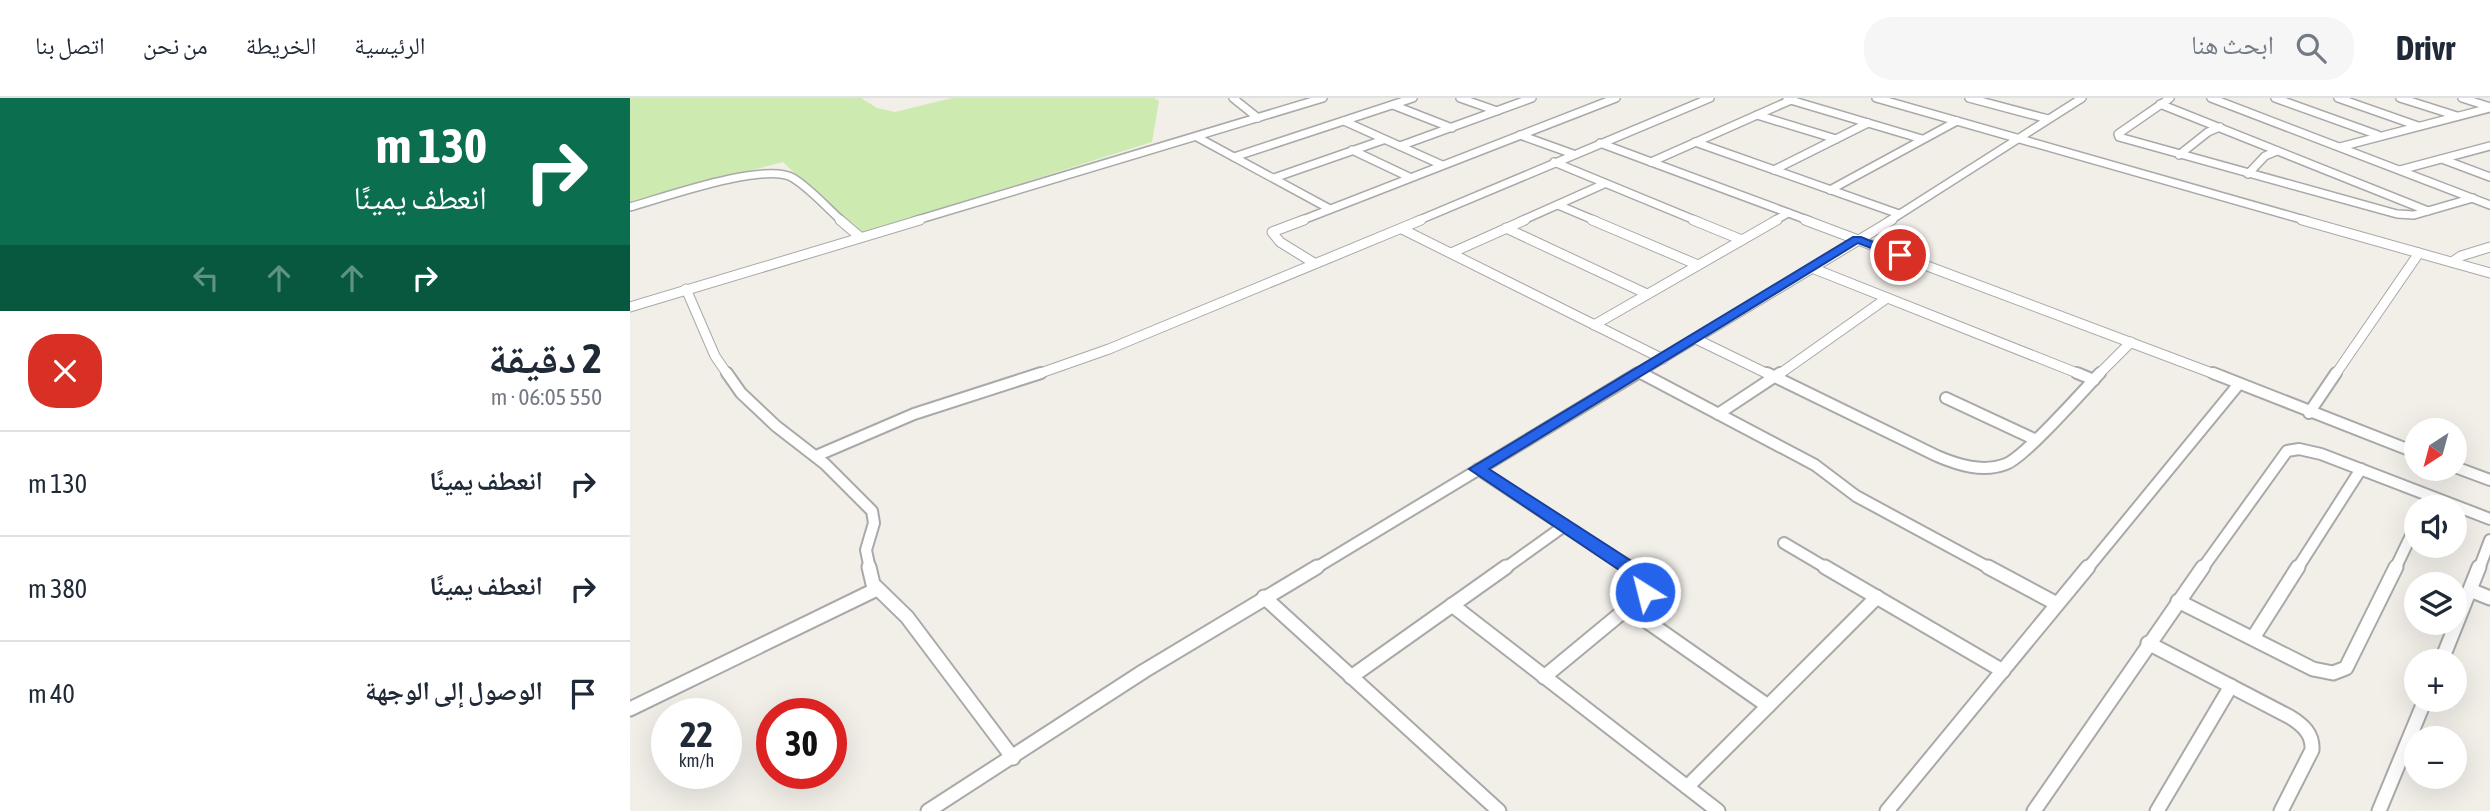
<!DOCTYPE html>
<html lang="ar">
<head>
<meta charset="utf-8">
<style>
	body { margin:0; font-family:"Asap Condensed","Noto Naskh Arabic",sans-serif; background:#f6f6f7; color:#1f2937; direction:rtl; height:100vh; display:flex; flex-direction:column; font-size:26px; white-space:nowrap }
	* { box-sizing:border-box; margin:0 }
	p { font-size:23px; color:#747a83 }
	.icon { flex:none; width:38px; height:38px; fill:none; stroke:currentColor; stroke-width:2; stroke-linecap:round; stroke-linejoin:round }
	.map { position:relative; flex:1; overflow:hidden; direction:ltr }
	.side { display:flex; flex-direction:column; background:#fff; width:630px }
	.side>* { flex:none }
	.hud { background:#0b6e4f; color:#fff; overflow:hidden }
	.needle { width:46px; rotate:216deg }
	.tools { position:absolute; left:1774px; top:320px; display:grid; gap:14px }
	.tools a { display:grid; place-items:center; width:63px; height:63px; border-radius:50%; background:#fff; box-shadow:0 7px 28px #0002; font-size:35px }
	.speed { position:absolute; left:21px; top:600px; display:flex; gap:14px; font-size:35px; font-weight:700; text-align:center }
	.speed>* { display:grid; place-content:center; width:91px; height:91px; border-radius:50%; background:#fff; box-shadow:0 7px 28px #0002; line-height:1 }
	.speed small { font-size:18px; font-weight:400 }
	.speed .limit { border:10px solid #d22; background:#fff; color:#111 }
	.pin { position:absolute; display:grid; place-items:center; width:60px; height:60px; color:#fff; margin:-30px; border:4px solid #fff; border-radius:50%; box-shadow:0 2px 7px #0007 }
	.me { position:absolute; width:77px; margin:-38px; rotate:324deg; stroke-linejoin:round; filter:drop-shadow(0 0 5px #0008) }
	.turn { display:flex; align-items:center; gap:24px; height:147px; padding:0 28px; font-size:32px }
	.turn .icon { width:91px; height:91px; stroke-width:2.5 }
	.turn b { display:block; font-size:49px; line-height:60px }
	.lanes { display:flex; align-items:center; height:66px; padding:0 28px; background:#0003; justify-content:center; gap:35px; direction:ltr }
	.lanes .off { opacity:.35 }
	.round { display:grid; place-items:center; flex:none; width:74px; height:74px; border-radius:28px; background:#f6f6f7 }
	.head { display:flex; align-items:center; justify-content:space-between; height:119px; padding:0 28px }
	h1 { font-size:42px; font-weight:700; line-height:52px }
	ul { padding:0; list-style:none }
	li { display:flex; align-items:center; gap:21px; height:105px; padding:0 28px; border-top:2px solid #e0e1e3 }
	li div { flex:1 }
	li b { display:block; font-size:26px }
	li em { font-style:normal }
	header { display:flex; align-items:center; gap:42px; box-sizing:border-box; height:98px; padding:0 35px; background:#fff; border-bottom:2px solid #e0e1e3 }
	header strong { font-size:33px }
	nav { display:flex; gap:38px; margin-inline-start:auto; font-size:24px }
	.search { width:490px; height:63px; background:#f6f6f7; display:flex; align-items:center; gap:18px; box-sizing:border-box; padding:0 24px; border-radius:28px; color:#747a83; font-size:26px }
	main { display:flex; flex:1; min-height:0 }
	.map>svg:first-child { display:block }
</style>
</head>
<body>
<header>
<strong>Drivr</strong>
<div class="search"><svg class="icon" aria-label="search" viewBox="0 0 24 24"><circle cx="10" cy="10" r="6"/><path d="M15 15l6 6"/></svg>ابحث هنا</div>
<nav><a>الرئيسية</a><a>الخريطة</a><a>من نحن</a><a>اتصل بنا</a></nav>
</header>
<main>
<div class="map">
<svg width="1860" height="713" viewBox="0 0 1860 713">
	<rect width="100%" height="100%" fill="#f2efe9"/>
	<path fill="#cdebb0" d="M0,0H231L247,10L265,14L322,0H524L529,3L522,44L228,137L153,64L0,104Z"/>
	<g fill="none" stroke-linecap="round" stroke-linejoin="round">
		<g stroke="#a9a9a9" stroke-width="10">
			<g id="minor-far3">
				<path d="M603,0L628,20"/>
				<path d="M830,0L867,13"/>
				<path d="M1246,0L1678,123"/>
				<path d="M1339,0L1418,21"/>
				<path d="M1540,0L1488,36L1489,39L1767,116L1784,117L1843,100"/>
				<path d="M1581,0L1860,107"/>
				<path d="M1645,0L1748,37"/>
				<path d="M1708,0L1788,28"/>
				<path d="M1770,0L1827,18"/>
				<path d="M1832,0L1860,9"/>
				<path d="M1157,1L1292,41"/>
				<path d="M1530,6L1798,113"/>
				<path d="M763,7L822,30"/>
				<path d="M1127,17L1206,41"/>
				<path d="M714,23L812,67"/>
				<path d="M890,37L943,56"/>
				<path d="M567,39L698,110"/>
				<path d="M1065,44L1269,116"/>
				<path d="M970,45L1180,123"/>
				<path d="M770,48L902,0"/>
				<path d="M1710,49L1860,10"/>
				<path d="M722,52L779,79"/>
				<path d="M1549,57L1578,34L1590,29"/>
				<path d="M604,59L783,0"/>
				<path d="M1812,61L1860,79"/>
				<path d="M924,64L1067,123"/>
				<path d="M1021,64L1161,2"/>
				<path d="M1144,72L1238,25"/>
				<path d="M1770,72L1860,48"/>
				<path d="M1618,76L1635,58L1647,53"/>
				<path d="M644,80L753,42"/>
				<path d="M1200,92L1327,23"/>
				<path d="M928,107L966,123"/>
				<path d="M0,109C32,100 136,63 163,80C181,91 197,110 212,123"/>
				<path d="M284,123L693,0"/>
				<path d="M670,123L986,0"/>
				<path d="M787,123L1080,0"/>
				<path d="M891,123L974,86"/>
				<path d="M1144,123L1158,115"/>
				<path d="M1259,123L1452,0"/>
			</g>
		</g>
		<g stroke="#a9a9a9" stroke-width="11">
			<g id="minor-far2">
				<path d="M210,122L230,139"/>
				<path d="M674,122L642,134L650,144L684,165"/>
				<path d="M962,122L1068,167"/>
				<path d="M1063,122L1112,142"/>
				<path d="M1175,122L1587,277"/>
				<path d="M1672,122L1860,175"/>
				<path d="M876,130L1017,196"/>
				<path d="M772,131L1033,261"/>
				<path d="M821,155L895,122"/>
				<path d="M1822,164L1831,158L1860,149"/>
				<path d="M1182,170L1452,277"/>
				<path d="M56,191L85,258L98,277"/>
				<path d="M0,209L290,122"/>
				<path d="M964,227L1147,122"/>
				<path d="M1066,241L1140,277"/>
				<path d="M1010,275L1014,277"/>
				<path d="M405,277L479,251L791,122"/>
				<path d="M1005,277L1262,122"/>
				<path d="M1148,277L1257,200"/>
				<path d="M1468,277L1501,244"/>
				<path d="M1705,277L1789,155"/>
			</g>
		</g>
		<g stroke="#a9a9a9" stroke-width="14">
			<g id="minor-far1">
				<path d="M97,275L111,295L146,328L195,366L242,413L244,425L236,452L240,471"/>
				<path d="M1011,275L1185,367L1226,398L1361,471"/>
				<path d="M1137,275L1307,358C1328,367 1353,375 1376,366C1395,359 1452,294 1470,275"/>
				<path d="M1447,275L1464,282"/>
				<path d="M1583,275L1787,355"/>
				<path d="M1316,300L1406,342"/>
				<path d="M1679,315L1706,275"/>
				<path d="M1088,316L1150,275"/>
				<path d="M186,358L284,316L411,275"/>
				<path d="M1825,369L1860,382"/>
				<path d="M848,371L999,471"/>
				<path d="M1154,445L1198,471"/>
				<path d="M684,471L1008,275"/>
				<path d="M874,471L934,428"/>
				<path d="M1457,471L1608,287"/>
				<path d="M1572,471L1657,353L1669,351L1691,356L1860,421"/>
				<path d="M1667,471L1731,371"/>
				<path d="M1765,471L1787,425"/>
				<path d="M1849,471L1860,442"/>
			</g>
		</g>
		<g stroke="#a9a9a9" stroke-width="17">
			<g id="minor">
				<path d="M239,469L243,486L277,519L383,660"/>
				<path d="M1195,469L1373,573"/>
				<path d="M1358,469L1427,506"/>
				<path d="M1840,492L1860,500"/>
				<path d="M634,499L869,713"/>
				<path d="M1548,503L1683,571L1703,575L1716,570L1766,469"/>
				<path d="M822,507L1088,713"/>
				<path d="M998,510L1138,608"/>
				<path d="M1623,540L1668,469"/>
				<path d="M1518,545L1660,619C1673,627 1683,636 1682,652L1651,713"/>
				<path d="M1811,564L1849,469"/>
				<path d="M721,579L876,469"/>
				<path d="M914,579L1012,498L1015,485L996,469"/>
				<path d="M0,611L247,491"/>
				<path d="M1057,689L1247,499"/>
				<path d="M298,713L514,573L687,469"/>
				<path d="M1257,713L1458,469"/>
				<path d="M1404,713L1573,469"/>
				<path d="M1527,713L1601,588"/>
				<path d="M1749,713L1795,602"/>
			</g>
		</g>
		<use href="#minor-far3" stroke="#fff" stroke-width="7"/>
		<use href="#minor-far2" stroke="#fff" stroke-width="9"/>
		<use href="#minor-far1" stroke="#fff" stroke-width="10"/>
		<use href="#minor" stroke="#fff" stroke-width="13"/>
	</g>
	<path fill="#2563eb" stroke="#184099" stroke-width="2" d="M1223,139H1231L1276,157L1270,161L1228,145L859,371L1017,473L1025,485L1021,499H1008L1004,482L839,371Z"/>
</svg>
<div class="tools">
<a><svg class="needle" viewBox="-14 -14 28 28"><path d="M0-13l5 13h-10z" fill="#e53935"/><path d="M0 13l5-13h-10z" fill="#747a83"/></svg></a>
<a><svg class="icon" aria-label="sound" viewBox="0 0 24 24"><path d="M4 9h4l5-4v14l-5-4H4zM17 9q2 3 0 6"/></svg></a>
<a><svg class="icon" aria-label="layers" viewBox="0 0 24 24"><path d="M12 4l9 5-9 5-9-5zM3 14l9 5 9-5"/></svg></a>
<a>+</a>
<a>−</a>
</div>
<div class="speed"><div>22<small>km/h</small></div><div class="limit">30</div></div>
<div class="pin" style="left:1270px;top:157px;background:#d93025"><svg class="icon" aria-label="arrive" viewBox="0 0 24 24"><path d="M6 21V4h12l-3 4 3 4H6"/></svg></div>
<svg class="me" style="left:1015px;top:494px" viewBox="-20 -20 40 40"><circle r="17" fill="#2563eb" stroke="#fff" stroke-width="3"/><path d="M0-11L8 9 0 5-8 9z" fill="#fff"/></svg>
</div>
<section class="side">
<div class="hud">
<div class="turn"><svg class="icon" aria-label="right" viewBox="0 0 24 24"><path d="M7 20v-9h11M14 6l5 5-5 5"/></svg><div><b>130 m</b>انعطف يمينًا</div></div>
<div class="lanes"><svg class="icon off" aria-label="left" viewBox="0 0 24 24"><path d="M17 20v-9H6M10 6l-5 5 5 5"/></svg><svg class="icon off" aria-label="ahead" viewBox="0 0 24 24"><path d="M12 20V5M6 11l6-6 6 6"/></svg><svg class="icon off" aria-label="ahead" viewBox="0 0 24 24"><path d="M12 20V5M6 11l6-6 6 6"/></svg><svg class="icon" aria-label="right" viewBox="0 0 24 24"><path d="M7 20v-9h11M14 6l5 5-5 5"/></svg></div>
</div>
<div class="head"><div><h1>2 دقيقة</h1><p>550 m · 06:05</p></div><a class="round" style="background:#d93025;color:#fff"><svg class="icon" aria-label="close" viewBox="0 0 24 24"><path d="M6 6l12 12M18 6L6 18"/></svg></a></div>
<ul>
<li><svg class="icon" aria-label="right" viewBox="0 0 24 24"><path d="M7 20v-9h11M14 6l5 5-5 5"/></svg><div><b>انعطف يمينًا</b></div><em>130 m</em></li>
<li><svg class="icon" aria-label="right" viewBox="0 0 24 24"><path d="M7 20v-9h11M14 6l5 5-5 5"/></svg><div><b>انعطف يمينًا</b></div><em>380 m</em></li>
<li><svg class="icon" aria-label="arrive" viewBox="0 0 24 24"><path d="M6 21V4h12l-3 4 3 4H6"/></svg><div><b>الوصول إلى الوجهة</b></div><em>40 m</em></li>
</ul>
</section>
</main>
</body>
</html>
